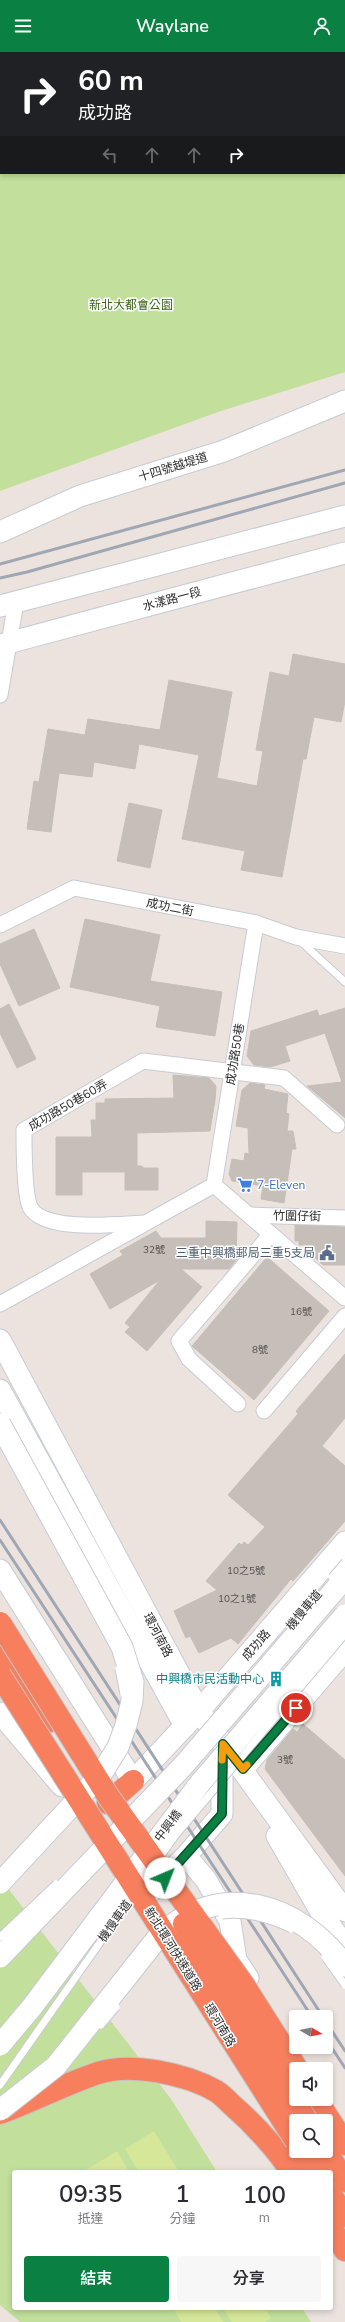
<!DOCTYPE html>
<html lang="zh-TW">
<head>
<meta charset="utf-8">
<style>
	body { margin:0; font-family:"Nunito Sans","Noto Sans TC",sans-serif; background:#f7f7f7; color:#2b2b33; height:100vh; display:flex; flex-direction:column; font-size:15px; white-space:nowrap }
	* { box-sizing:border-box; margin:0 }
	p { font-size:13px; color:#7c7c81 }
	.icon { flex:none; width:22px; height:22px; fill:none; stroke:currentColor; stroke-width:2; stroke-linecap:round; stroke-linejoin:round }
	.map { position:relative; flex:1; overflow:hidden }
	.sheet { position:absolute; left:12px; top:2118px; width:321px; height:140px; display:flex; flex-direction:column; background:#fff; border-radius:4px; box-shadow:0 2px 6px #0003 }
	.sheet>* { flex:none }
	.hud { position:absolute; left:0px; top:0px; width:345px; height:122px; box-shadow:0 2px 6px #0003; background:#202124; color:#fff; overflow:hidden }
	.needle { width:26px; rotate:100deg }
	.controls { position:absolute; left:289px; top:1958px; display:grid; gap:8px }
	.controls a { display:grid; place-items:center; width:44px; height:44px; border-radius:4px; background:#fff; box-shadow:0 2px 6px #0003; font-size:20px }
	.pin { position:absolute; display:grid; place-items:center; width:34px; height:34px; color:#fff; margin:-17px; border:2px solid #fff; border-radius:50%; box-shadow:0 1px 4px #0007 }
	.me { position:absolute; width:44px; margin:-22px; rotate:44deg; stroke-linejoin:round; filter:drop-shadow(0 0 3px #0008) }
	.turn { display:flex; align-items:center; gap:14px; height:84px; padding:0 12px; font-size:18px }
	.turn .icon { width:52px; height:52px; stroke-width:2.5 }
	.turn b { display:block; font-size:28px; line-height:34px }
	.lanes { display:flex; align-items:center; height:38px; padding:0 12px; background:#0003; justify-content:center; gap:20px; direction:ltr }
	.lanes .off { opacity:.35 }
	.eta { display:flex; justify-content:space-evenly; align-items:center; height:68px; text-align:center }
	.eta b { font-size:24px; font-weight:600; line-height:28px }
	.primary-button { display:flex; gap:8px; margin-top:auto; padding:8px 12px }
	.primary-button a { flex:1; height:46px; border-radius:4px; background:#0b8043; color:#fff; font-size:16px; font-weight:600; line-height:46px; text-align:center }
	.primary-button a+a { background:#f7f7f7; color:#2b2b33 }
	header { display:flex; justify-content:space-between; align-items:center; height:52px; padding:0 12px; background:#0b8043; color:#fff; font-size:18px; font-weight:600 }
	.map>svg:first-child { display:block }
</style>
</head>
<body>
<header><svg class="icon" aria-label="menu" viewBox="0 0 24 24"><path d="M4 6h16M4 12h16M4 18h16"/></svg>Waylane<svg class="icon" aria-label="person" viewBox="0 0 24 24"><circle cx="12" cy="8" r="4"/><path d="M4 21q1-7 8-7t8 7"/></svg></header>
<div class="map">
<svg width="345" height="2270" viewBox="0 0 345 2270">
	<rect width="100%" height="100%" fill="#ece3de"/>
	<g fill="#c2e09c" fill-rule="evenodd">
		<path d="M0,0H345V320L218,360L0,439ZM1,1H344V121H1Z"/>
		<path d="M0,1826L171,2047L217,2120H14V2256H302L311,2270H20L0,2253Z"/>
	</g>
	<g fill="#d6e799">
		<path d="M154,2079L179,2120H139L125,2097Z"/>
		<path d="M117,2099L129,2120H87L86,2118Z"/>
		<path d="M173,2256H215L223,2270H181Z"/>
		<path d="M223,2256H266L271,2266L265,2270H232Z"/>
	</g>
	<g fill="#c5beb9" stroke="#c7beb7">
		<path d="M293,602L345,612V649L341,670L314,665L306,707H303L282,825L241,818L245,799L182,787L199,703L139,692L135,717L94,710L92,725L59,721L51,780L27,777L34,729L39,730L48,677L85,683L88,667L160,678L169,628L232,640L217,726L257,734L263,699L256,698L270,620L289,624Z"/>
		<path d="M129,751L162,758L150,816L117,809Z"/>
		<path d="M85,867L160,883L150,929L222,940L215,984L156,975L160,954L70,935Z"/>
		<path d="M34,877L60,936L19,954L0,912V892Z"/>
		<path d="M9,952L36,1007L17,1016L0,981V957Z"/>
		<path d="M345,956V1066L307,1034L342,1030L325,981L285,994L290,1009L270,1015L254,1013L247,1004L251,979L317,958L319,964Z"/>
		<path d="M173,1023L209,1026L216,1034L215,1048L210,1079L137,1081V1114H142L143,1116H158V1138H125V1120H82V1143H56V1085H92L91,1068H96V1051H105V1047L174,1046Z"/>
		<path d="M250,1031L265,1033L264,1037L288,1042L286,1061L289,1062L287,1079H293L296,1097H292L284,1151L261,1147L263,1134L232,1129L229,1122L232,1107L244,1109L245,1101L249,1102L248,1076L236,1074L242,1038Z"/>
		<path d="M206,1169L237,1170L236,1208L229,1217H181L202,1235L147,1299L125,1280L130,1275L125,1271L160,1228L110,1257L90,1222L123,1203L120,1199L156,1179L161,1186H206Z"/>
		<path d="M295,1173L345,1175V1213H323L312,1203V1197L305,1196V1193H299V1189H295Z"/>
		<path d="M267,1205L329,1259L254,1348L192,1294Z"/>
		<path d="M345,1302V1366L322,1394L345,1414V1469L293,1529L291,1527L238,1592L231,1586L199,1601L190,1584L186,1586L174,1559L217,1538L206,1529L239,1491L242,1493L244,1490L248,1493L265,1475L228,1443L298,1362L296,1359Z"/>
		<path d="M303,1672L345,1708V1824L265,1717L267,1708L293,1677L297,1680Z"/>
	</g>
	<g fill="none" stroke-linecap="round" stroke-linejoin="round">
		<g stroke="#c6cbd4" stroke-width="9">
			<path id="lane" d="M299,888L345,930"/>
		</g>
		<g stroke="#c6cbd4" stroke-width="17">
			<g id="street">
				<path d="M0,643L16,550"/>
				<path d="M0,873L74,836L256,871L296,885L345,894"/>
				<path d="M214,1133L256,871"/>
				<path d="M214,1133L345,1246"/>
				<path d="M249,1163L345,1166"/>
				<path d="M145,1171C119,1172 44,1181 30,1155C24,1141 24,1095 24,1078L143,1009L284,1026L337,1073"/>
				<path d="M0,1252L214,1133"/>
				<path d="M238,1352L189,1307L179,1289L271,1182"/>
				<path d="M264,1359L345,1264"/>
			</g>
		</g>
		<g stroke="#c6cbd4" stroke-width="23">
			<g id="secondary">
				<path d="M0,480L80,444L224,399L345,349"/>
				<path d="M0,554L345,464"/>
				<path d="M0,593L345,501"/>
				<path d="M0,1288L199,1659L345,1859"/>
				<path d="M0,1338L185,1674"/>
				<path d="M0,1518L133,1729L199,1659L345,1490"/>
				<path d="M0,1661L62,1734"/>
				<path d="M243,1717L345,1598"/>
				<path d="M277,1784L322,1862L345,1894"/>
				<path d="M186,1804L206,1828L230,1869L236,1908L248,1926"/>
				<path d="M143,1847L186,1804L222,1762V1705"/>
			</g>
		</g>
		<g stroke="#c4c4c4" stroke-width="24">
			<g id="highway">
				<path d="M0,1598L50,1669"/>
				<path d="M108,1751L133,1729"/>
				<path d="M316,2047L345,2092"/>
				<path d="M0,2061C33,2049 65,2032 98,2021C131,2010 186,2022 216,2039C221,2042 227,2048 232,2053C255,2073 275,2095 292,2120"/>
				<path d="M303,2099L316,2120"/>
				<path d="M326,2099L345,2129"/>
				<path d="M331,2143L345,2164"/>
				<path d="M331,2176L345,2198"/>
			</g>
		</g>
		<use href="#lane" stroke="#fff" stroke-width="7"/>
		<use href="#street" stroke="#fff" stroke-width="15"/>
		<use href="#secondary" stroke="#fff" stroke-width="21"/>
		<use href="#highway" stroke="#f77f5e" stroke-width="22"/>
		<g stroke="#a0a7b4" stroke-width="3">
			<path d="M0,512L345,418"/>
			<path d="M0,526L27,520L345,431"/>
			<path d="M0,1468L323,1965"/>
			<path d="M0,1488L312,1965"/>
			<path d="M326,1970L345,1999"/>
			<path d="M326,1987L345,2016"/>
		</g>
		<g stroke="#c6cbd4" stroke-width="9" stroke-linecap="butt">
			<g id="lane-bridge">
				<path d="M332,1525L345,1510"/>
				<path d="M119,1617L124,1642"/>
				<path d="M222,1863C244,1860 271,1866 291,1877"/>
				<path d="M0,1885L56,1832"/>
				<path d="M325,1905L345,1933"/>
				<path d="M101,1973L116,1955"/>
				<path d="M0,2033L174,1785L345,1582"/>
			</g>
		</g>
		<g stroke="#c6cbd4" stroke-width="23" stroke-linecap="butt">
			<g id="secondary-bridge">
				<path d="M0,1372L122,1595L133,1630L132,1649L126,1673L118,1695L102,1721L0,1831"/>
				<path d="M0,1905L183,1714L345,1526"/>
				<path d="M0,1993L32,1955L201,1730L345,1563"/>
				<path d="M0,2058L56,2014L159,1884C219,1826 300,1851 345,1914"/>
			</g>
		</g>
		<g stroke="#c4c4c4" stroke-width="24" stroke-linecap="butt">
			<g id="highway-bridge">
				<path d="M0,1571L108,1744L243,1932L297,2017"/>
				<path d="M0,1623L296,2089"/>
				<path d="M184,1872L226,1943L307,2069"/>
			</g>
		</g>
		<use href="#lane-bridge" stroke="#fff" stroke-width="7"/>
		<use href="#secondary-bridge" stroke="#fff" stroke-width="21"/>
		<use href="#highway-bridge" stroke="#f77f5e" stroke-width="22"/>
	</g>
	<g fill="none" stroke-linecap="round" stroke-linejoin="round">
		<g stroke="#07532c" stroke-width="10">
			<path id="route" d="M165,1826L222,1762L223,1692L243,1717L296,1656"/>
		</g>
		<use href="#route" stroke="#0b8043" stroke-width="7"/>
		<path stroke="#f59e0b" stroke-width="7" d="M222,1708L223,1692L243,1717L247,1713"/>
	</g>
	<defs>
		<g id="supermarket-bare" transform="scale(1.2)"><path d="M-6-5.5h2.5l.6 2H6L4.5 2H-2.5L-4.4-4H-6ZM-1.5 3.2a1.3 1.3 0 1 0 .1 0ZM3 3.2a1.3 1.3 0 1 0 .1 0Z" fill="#3f7fe0" stroke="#fff" stroke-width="2.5" paint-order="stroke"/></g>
		<g id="civic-bare" transform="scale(1.2)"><path d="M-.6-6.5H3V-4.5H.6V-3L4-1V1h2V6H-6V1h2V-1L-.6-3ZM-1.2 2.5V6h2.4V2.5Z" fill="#5c6f8a" stroke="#fff" stroke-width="2.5" paint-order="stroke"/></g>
		<g id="building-bare" transform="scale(1.2)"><path d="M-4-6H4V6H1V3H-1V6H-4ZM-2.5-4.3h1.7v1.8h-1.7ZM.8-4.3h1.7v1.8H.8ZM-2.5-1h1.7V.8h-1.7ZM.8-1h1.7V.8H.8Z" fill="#0f9aa8" stroke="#fff" stroke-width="2.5" paint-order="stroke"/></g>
	</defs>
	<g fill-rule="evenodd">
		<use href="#supermarket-bare" x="245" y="1133"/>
		<use href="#civic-bare" x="327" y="1201"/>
		<use href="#building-bare" x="276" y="1627"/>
	</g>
	<g text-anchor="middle" stroke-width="3" stroke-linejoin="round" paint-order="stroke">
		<g font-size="10" fill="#52504e">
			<text x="154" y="1201">32號</text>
			<text x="301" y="1263">16號</text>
			<text x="260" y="1301">8號</text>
			<text x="246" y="1522">10之5號</text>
			<text x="237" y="1550">10之1號</text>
			<text x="285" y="1711">3號</text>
		</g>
		<g font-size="12" fill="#3c651d" stroke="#fff">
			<text x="131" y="257">新北大都會公園</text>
		</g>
		<g font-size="12" fill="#2b2b2b" stroke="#fff">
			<text transform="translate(173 415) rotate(-17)" y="4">十四號越堤道</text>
			<text transform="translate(172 547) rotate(-15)" y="4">水漾路一段</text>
			<text transform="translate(170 855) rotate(11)" y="4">成功二街</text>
			<text transform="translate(235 1002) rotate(-81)" y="4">成功路50巷</text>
			<text transform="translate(68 1053) rotate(-30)" y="4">成功路50巷60弄</text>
			<text transform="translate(297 1164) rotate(1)" y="4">竹圍仔街</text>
			<text transform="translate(304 1558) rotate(-50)" y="4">機慢車道</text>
			<text transform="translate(158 1583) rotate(62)" y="4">環河南路</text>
			<text transform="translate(256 1593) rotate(-49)" y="4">成功路</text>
			<text transform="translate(168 1774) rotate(-53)" y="4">中興橋</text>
			<text transform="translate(115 1869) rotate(-55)" y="4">機慢車道</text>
			<text transform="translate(173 1897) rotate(58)" y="4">新北環河快速道路</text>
			<text transform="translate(220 1973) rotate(59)" y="4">環河南路</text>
		</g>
		<g font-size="12" fill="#366cbe" stroke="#fff" text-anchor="start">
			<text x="257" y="1137">7-Eleven</text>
		</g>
		<g font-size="12" fill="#4e5e75" stroke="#fff" text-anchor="end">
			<text x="315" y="1205">三重中興橋郵局三重5支局</text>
		</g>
		<g font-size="12" fill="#0d838f" stroke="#fff" text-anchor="end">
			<text x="264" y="1631">中興橋市民活動中心</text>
		</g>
	</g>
</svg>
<div class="controls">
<a><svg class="needle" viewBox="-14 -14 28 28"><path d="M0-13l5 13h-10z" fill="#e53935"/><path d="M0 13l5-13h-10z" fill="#7c7c81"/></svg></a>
<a><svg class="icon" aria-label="sound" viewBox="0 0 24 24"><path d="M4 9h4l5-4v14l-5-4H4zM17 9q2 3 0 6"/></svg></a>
<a><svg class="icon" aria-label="search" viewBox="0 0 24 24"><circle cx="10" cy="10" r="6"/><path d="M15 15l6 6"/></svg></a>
</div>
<div class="pin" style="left:296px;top:1656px;background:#d93025"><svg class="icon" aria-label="arrive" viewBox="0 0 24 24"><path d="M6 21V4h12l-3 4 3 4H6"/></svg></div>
<svg class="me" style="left:165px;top:1826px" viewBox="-20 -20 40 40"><circle r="19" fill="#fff"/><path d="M0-13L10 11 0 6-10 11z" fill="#0b8043"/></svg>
<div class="hud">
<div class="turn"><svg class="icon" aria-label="right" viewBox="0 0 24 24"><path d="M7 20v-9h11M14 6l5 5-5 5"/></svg><div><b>60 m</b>成功路</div></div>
<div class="lanes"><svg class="icon off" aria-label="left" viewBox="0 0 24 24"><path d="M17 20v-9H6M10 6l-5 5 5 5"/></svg><svg class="icon off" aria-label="ahead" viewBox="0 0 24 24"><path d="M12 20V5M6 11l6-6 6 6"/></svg><svg class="icon off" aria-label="ahead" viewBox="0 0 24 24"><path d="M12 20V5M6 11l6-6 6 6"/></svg><svg class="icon" aria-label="right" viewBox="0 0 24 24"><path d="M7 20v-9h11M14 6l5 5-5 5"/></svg></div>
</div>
<section class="sheet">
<div class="eta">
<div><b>09:35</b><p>抵達</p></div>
<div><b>1</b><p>分鐘</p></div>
<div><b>100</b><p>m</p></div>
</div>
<div class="primary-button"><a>結束</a><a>分享</a></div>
</section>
</div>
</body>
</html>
